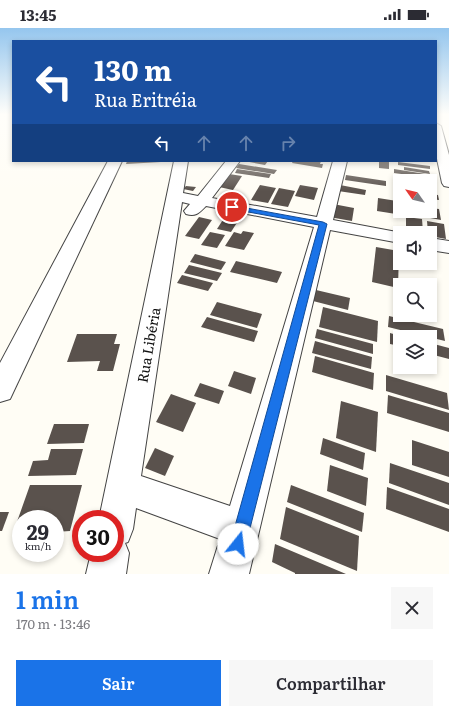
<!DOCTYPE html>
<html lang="pt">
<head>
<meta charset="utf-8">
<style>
	body { margin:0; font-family:Literata,serif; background:#f7f7f7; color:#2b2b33; height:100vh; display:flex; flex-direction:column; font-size:15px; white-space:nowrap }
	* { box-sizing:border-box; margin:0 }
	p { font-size:13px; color:#7c7c81 }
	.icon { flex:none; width:22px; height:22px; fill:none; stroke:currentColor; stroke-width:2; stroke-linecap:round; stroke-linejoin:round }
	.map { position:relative; height:546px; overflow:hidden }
	.panel { display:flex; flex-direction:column; background:#fff; flex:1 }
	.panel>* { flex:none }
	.top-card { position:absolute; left:12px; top:12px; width:425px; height:122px; border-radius:0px; box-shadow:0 2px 6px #0003; background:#1a4fa0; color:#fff; overflow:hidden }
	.needle { width:26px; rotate:304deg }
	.tools { position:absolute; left:393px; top:146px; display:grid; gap:8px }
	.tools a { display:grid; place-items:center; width:44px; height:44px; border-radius:0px; background:#fff; box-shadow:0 2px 6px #0003; font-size:20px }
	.speed { position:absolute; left:12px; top:482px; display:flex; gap:8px; font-size:20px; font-weight:700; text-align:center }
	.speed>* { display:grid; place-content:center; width:52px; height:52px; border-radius:50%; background:#fff; box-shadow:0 2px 6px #0003; line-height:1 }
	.speed small { font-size:10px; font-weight:400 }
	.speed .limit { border:6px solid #d22; background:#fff; color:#111 }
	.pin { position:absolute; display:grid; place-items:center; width:34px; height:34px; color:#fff; margin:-17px; border:2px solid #fff; border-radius:50%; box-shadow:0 1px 4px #0007 }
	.me { position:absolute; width:44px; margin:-22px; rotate:16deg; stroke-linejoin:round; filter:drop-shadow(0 0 3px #0008) }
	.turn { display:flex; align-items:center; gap:14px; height:84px; padding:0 16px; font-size:18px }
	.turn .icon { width:52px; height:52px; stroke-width:2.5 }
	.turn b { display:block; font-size:28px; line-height:34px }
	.lanes { display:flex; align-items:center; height:38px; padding:0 16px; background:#0003; justify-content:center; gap:20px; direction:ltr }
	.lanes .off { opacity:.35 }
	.round { display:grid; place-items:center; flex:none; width:42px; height:42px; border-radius:0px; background:#f7f7f7 }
	.summary { display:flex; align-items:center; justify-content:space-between; height:68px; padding:0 16px }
	h1 { font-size:24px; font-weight:600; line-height:30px; color:#1a73e8 }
	.action { display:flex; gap:8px; margin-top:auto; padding:8px 16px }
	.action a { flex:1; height:46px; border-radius:0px; background:#1a73e8; color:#fff; font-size:16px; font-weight:600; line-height:46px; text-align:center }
	.action a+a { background:#f7f7f7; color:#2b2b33 }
	.status { display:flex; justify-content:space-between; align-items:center; height:28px; padding:0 20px; background:#fff; direction:ltr }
	.status svg { height:11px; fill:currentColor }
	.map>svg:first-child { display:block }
</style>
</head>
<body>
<div class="status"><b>13:45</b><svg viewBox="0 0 49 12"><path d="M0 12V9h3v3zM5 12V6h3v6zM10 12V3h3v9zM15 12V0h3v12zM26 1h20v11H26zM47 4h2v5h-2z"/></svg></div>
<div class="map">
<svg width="449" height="546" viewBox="0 0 449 546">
	<rect width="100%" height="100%" fill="#fffdf5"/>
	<g fill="#5a524d">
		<path d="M127,133H161V134L126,136Z"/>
		<path d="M244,133H268L265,137Z"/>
		<path d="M293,133H321L320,136H323L322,140L292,135Z"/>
		<path d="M379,133H389V141L379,140Z"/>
		<path d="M398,134L430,138V141L398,137Z"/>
		<path d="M239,136L277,142L274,146L236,140Z"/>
		<path d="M404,139L429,143L430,146L404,142Z"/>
		<path d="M237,141L271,146L269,150L235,145Z"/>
		<path d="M394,141L432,147V155L430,153H417L395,150V146L431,150L394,145Z"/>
		<path d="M229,146L242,148L233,162L219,159Z"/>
		<path d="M346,147L386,153V158L345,152Z"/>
		<path d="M260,157L276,160L268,175L251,172Z"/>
		<path d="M300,157L318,160L314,172L295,168Z"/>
		<path d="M340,157L366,162L365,167L338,163Z"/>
		<path d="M186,158L196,159L193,163L183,161Z"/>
		<path d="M279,160L295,163L288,179L271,176Z"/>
		<path d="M430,166L438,167L439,172L430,171Z"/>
		<path d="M378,170L397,173L396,186L377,183Z"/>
		<path d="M333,176L354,180L352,193L329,189Z"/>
		<path d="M430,180L439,181L441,192L425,189L424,183H430Z"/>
		<path d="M403,183H420L421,190L403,186Z"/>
		<path d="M226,187L240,190L231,204L217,201Z"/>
		<path d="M199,189L212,192L199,211L185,208Z"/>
		<path d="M406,189L422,191L423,204L406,201Z"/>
		<path d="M427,193L444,196L446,211L430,208V205H428Z"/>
		<path d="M243,203L254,205L244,222L225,218L234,204L241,206Z"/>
		<path d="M210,204L225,207L217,220L201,217Z"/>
		<path d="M376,219L399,223L398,260L372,254Z"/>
		<path d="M195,226L226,234L221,242L190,234Z"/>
		<path d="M236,233L282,244L277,255L230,244Z"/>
		<path d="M189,237L222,245L217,253L184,245Z"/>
		<path d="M182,247L213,255L208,263L177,255Z"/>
		<path d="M316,262L350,270L348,282L313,273Z"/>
		<path d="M217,274L262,286L257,300L210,287Z"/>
		<path d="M323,279L378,293L377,314L319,299Z"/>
		<path d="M389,288L443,301L445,313L388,299Z"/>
		<path d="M207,289L258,303L254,314L201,299Z"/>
		<path d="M317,301L373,316V326L315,310Z"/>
		<path d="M390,305L400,308V318L390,316Z"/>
		<path d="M77,306H117L114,316H120L113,343H97L100,333L67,334Z"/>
		<path d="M315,313L372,329L371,341L312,325Z"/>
		<path d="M430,315L449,320V331L430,326Z"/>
		<path d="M315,328L374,345L373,362L312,344Z"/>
		<path d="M234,343L256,350L251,366L228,358Z"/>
		<path d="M386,347L447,365L449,382L386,363Z"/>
		<path d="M200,355L224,363L219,376L194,368Z"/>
		<path d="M171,366L196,375L183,404L156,394Z"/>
		<path d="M388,367L449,385V404L387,385Z"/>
		<path d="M341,373L378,384L376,424L336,410Z"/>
		<path d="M54,396H89L84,415L47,416Z"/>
		<path d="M323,410L365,425L363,442L320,426Z"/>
		<path d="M412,412L449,424V449L412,437Z"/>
		<path d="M155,420L174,428L165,448L145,440Z"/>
		<path d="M51,421H83L76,447L28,448L33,433L48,432Z"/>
		<path d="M390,435L449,455V477L389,455Z"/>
		<path d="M330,437L368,450L366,478L327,463Z"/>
		<path d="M30,457H82L70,503L55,504V491H21V505H13Z"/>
		<path d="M291,457L364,485L362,504L287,474Z"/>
		<path d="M387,459L449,481V504L386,481Z"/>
		<path d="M286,479L359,508L357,543L280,511Z"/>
		<path d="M0,484H9L2,503H0Z"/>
		<path d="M275,516L346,546H295V545L272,534Z"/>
	</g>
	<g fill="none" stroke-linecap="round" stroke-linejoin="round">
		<g stroke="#444" stroke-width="2">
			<g id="minor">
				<path d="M436,95L441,98L449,127V159L444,158L442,155L436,126Z"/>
				<path d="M108,133H122L10,371L0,374V335Z"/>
				<path d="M174,133H188L183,165L198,168L226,133H240L212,170L317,189L333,133H347L333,192L402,205H400V215L330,202L249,546H209L220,511L136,480L133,501L128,514L125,515L129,525L126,546H86L91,525H115V491H99ZM182,174L190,176L184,183L186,186C196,189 199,185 206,178L314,199L230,478L141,448Z"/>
				<path d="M430,210L449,213V225L430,222Z"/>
			</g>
		</g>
		<use href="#minor" fill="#fff" fill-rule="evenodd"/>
	</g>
	<linearGradient id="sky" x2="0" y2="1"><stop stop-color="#95c6ee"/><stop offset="0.53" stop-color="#fffefa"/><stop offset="1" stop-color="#fffefa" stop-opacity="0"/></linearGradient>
	<rect width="449" height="163" fill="url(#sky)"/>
	<path fill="#1a73e8" stroke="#114b97" d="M230,177L323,194L327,196L246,516L243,521L238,524L232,521L230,516L319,197L232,181L229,179Z"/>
	<g text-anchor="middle" stroke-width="4" stroke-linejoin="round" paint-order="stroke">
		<g font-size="14" fill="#111" stroke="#fff">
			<text transform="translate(149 317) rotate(-80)" y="5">Rua Libéria</text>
		</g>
	</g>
</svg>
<div class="tools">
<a><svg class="needle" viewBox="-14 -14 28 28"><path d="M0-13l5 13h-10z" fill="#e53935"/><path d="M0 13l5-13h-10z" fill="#7c7c81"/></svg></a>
<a><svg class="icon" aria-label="sound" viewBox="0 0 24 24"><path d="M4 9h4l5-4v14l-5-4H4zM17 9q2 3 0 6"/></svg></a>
<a><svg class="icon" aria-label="search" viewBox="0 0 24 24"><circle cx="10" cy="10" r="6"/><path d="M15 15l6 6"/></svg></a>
<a><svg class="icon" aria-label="layers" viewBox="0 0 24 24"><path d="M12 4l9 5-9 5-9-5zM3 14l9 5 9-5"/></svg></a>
</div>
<div class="speed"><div>29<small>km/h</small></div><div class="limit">30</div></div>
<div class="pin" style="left:232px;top:179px;background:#d93025"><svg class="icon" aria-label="arrive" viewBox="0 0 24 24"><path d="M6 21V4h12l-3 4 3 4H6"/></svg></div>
<svg class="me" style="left:238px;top:516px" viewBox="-20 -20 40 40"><circle r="19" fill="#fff"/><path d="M0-13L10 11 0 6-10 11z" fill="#1a73e8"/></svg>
<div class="top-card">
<div class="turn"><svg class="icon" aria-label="left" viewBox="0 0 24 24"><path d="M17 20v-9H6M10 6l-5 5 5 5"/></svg><div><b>130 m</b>Rua Eritréia</div></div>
<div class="lanes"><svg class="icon" aria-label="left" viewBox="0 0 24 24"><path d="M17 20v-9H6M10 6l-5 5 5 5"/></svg><svg class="icon off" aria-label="ahead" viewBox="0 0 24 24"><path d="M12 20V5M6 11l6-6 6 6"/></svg><svg class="icon off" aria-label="ahead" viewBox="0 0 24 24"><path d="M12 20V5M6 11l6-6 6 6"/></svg><svg class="icon off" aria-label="right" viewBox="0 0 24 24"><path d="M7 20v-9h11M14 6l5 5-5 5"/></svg></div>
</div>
</div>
<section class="panel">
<div class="summary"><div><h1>1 min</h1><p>170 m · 13:46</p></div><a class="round"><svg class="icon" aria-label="close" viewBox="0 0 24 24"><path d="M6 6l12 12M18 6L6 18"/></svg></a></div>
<div class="action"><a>Sair</a><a>Compartilhar</a></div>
</section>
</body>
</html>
